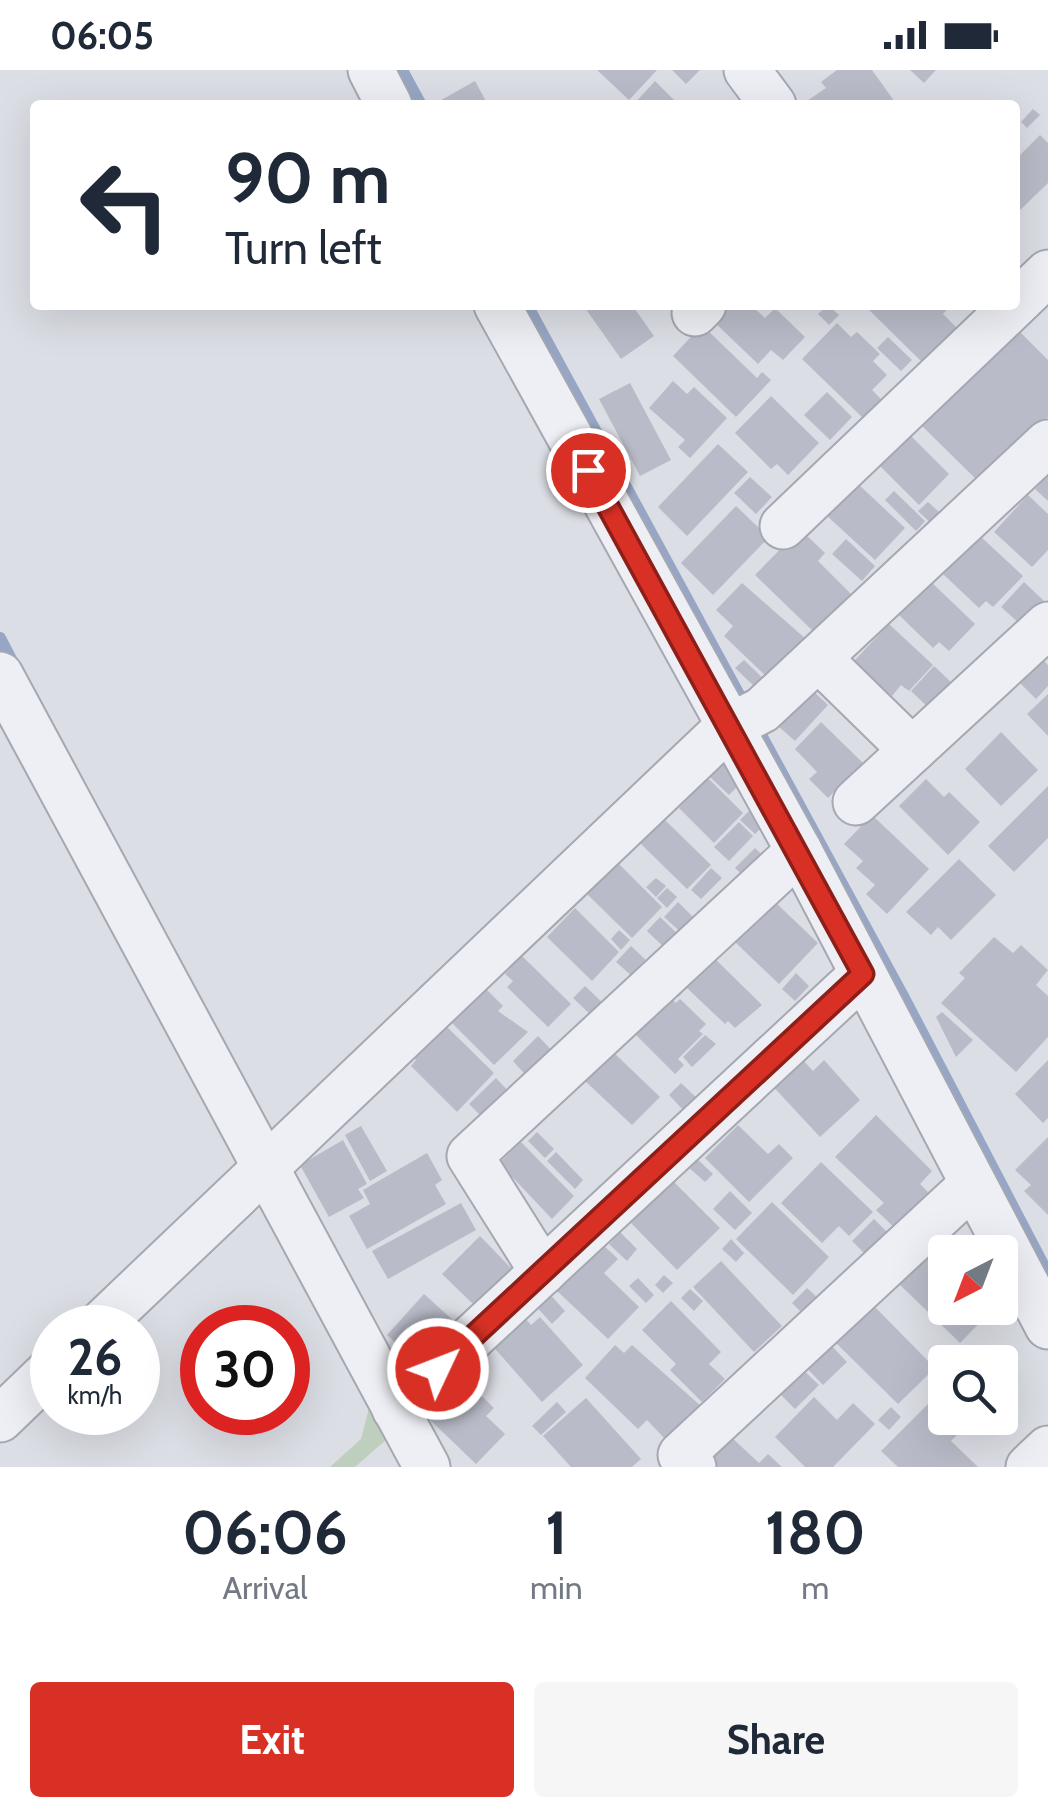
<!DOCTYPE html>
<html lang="en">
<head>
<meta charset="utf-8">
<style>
	body { margin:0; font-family:Cabin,sans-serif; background:#f6f6f7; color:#1f2937; height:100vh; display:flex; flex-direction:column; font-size:38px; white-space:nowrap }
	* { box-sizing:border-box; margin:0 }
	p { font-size:32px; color:#747a83 }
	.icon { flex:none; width:55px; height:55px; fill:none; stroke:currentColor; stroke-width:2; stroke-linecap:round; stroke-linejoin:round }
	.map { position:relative; height:1397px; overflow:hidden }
	.side { display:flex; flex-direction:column; background:#fff; flex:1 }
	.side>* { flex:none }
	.banner { position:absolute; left:30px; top:30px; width:990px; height:210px; border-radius:10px; box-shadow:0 10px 40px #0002; background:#fff; color:#1f2937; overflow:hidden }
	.needle { width:65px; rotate:222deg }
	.buttons { position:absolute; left:928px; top:1165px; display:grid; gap:20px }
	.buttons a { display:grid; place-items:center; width:90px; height:90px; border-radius:10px; background:#fff; box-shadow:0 10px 40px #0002; font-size:50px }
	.speed { position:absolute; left:30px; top:1235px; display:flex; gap:20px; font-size:50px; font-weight:700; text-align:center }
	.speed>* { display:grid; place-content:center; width:130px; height:130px; border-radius:50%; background:#fff; box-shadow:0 10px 40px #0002; line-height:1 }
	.speed small { font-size:25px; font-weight:400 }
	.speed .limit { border:15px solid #d22; background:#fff; color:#111 }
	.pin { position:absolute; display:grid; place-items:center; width:85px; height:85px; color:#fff; margin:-42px; border:5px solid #fff; border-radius:50%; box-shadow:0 2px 10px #0007 }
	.me { position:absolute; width:110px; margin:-55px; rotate:47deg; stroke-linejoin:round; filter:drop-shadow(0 0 8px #0008) }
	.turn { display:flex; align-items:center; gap:35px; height:210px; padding:0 30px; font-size:45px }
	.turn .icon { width:130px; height:130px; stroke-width:2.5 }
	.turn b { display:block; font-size:70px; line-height:85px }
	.eta { display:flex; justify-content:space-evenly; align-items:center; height:170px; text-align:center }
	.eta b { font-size:60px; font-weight:700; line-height:70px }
	.button { display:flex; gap:20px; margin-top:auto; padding:20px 30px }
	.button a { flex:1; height:115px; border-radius:10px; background:#d93025; color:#fff; font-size:40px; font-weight:700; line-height:115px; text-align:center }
	.button a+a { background:#f6f6f7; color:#1f2937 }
	.status { display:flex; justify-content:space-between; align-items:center; height:70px; padding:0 50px; background:#fff; direction:ltr }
	.status svg { height:28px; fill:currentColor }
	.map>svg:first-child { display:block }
</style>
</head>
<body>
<div class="status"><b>06:05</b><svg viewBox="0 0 49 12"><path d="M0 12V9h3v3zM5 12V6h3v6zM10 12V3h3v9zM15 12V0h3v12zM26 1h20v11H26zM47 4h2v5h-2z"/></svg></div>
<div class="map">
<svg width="1048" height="1397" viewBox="0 0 1048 1397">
	<rect width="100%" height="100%" fill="#dcdee5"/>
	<path fill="#bfcfbd" d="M369,1338L387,1369L355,1397H330L361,1369Z"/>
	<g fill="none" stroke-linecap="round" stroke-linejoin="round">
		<g stroke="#97a6c4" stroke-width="12">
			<path d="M402,0L421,35"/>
			<path d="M527,235L903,926L1048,1204"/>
			<path d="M0,568L15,597"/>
		</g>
	</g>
	<g fill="#b9bcc8">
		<path d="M597,0H657L629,30Z"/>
		<path d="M672,0H700L686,14Z"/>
		<path d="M837,0H872L897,35H801L826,18L821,12Z"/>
		<path d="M910,0H936L924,13Z"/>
		<path d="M475,11L488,35H437L436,33Z"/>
		<path d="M655,11L679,35H633Z"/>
		<path d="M1033,39L1040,45L1027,58L1021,52Z"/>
		<path d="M1040,65L1048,73V113L1015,145V90Z"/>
		<path d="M583,235H632L654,266L621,289Z"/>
		<path d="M724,235H751L765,248L775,238L805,267L783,290L771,280L758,294L711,249Z"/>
		<path d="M828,235L839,245L829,255L818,244Z"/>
		<path d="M864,235H951L943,244L959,260L924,294Z"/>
		<path d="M837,253L851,267L857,262L880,284L873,291L887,305L872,320L881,329L863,348L802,289Z"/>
		<path d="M702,255L757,308L762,302L771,310L736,347L673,286Z"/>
		<path d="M1017,259L1048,290V347L981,414L921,355Z"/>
		<path d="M888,267L912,290L901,301L877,278Z"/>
		<path d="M673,311L687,324L694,317L727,348L690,388L678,377L685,370L649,338Z"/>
		<path d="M630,313L671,390L640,406L599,329Z"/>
		<path d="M827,322L852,347L830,370L804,345Z"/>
		<path d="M771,326L819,373L788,405L777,394L771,399L735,363Z"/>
		<path d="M907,362L949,404L919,435L877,393Z"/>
		<path d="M718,374L748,402L687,466L658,437Z"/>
		<path d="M1048,405V431L1035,419Z"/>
		<path d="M750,407L772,427L756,444L734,423Z"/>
		<path d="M856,412L905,458L875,490L825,444Z"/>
		<path d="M894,421L925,451L916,461L885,430Z"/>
		<path d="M1028,425L1048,444V480L1032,497L994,462Z"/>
		<path d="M928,432L948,450L938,460L918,441Z"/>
		<path d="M736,436L759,458L764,452L774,462L713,525L681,493Z"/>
		<path d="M800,459L825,483L818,491L854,527L817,565L755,505Z"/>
		<path d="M979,465L1023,506L993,537L986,531L979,538L943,504Z"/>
		<path d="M846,469L875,496L862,511L832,484Z"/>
		<path d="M929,510L975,554L949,581L939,572L933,578L898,544Z"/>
		<path d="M1024,512L1044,531L1021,555L1001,537Z"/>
		<path d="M742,513L806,569L768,608L724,566L733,556L716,540Z"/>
		<path d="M889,554L933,595L909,621L901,615L892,626L854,591Z"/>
		<path d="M1037,584L1048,595V616L1036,629L1014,607Z"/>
		<path d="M744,590L767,612L758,620L735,598Z"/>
		<path d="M934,596L954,615L931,640L911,621Z"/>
		<path d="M810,618L828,635L795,671L777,655Z"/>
		<path d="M1048,624V666L1027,644Z"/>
		<path d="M821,652L863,693L828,728L809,709L817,702L795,679Z"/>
		<path d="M1001,662L1038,700L1001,736L965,699Z"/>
		<path d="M723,694L742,712L729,725L710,707Z"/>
		<path d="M708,708L743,743L714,773L679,738Z"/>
		<path d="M926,709L944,727L949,722L980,752L948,785L899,736Z"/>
		<path d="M1048,716V768L1014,802L988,776Z"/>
		<path d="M750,740L765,754L755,764L740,750Z"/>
		<path d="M872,745L929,799L887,844L866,824L875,815L856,798L863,791L844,774Z"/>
		<path d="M664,749L711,795L687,819L640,773Z"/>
		<path d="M739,752L753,766L729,791L714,777Z"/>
		<path d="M755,778L766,789L747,809L735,798Z"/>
		<path d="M959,789L996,825L951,870L938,857L931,865L906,842Z"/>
		<path d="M618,793L662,837L632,868L587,824Z"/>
		<path d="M711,798L722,808L701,829L691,820Z"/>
		<path d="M656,808L666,816L656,827L646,817Z"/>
		<path d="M667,818L677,827L667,838L657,828Z"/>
		<path d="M773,830L818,873L779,914L734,871Z"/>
		<path d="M678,832L699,853L686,867L664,847Z"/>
		<path d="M575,838L619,882L592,911L547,867Z"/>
		<path d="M660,847L682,868L669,882L647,861Z"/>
		<path d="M619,860L630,870L621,880L611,869Z"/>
		<path d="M994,867L1013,883L1021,875L1048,900L1036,915L1048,926V967L1016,1002L941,933L965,908L959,903Z"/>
		<path d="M631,876L648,892L633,907L616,892Z"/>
		<path d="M708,882L762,935L735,958L728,951L725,954L687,918L678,927L671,921Z"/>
		<path d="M522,886L571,934L548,957L507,917L513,911L505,904Z"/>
		<path d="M796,903L809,916L795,931L782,919Z"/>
		<path d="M585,916L605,935L593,947L573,928Z"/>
		<path d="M485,918L503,936L498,941L528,962L494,995L451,952Z"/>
		<path d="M667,924L676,933L680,929L706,954L699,961L703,964L678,989L684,995L675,1004L631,960Z"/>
		<path d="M942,942L973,970L956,987L936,947Z"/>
		<path d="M444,954L494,1003L457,1042L411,996L416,990L413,986Z"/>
		<path d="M705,965L716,974L692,997L683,987Z"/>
		<path d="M538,966L556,985L530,1010L513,991Z"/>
		<path d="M612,981L660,1027L632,1055L584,1010Z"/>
		<path d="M797,984L813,1001L824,990L860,1030L820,1067L768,1011Z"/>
		<path d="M1048,990V1048L1043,1053L1015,1024Z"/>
		<path d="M496,1008L512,1025L486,1051L469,1034Z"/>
		<path d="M681,1013L699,1030L686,1043L669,1025Z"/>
		<path d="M876,1045L932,1101L920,1114L933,1127L899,1162L876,1140L884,1133L835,1087Z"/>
		<path d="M738,1055L768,1084L779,1074L793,1088L749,1132L705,1088Z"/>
		<path d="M361,1056L387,1101L370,1111L345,1065Z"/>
		<path d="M537,1062L554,1079L545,1088L528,1071Z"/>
		<path d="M1048,1067V1145L1024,1121L1031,1115L1015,1100Z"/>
		<path d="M343,1070L367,1114L358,1119L364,1128L329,1147L300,1095Z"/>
		<path d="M521,1072L574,1126L552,1149L499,1093Z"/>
		<path d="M556,1082L583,1110L575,1119L547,1091Z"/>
		<path d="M427,1083L442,1110L435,1115L446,1134L367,1179L349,1146L370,1134L363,1120Z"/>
		<path d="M696,1088L713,1104L705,1112L687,1096Z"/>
		<path d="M821,1092L873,1142L849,1166L839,1156L822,1173L781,1133Z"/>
		<path d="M673,1111L720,1158L677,1200L631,1153Z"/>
		<path d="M730,1121L752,1143L735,1160L713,1139Z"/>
		<path d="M772,1132L829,1187L793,1225L736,1169Z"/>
		<path d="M461,1133L476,1160L388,1209L372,1181Z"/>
		<path d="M874,1149L891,1166L870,1189L852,1171Z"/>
		<path d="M620,1162L637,1179L627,1191L609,1174Z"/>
		<path d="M935,1165L953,1182H945V1238H994L960,1273L893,1208Z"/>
		<path d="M480,1166L514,1201L477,1238L442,1204Z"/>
		<path d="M731,1169L744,1183L736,1192L722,1179Z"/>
		<path d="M601,1173L618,1189L604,1203L639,1237L608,1269L556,1220Z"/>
		<path d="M721,1191L782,1256L754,1282L693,1217Z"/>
		<path d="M664,1205L673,1213L663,1223L655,1215Z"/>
		<path d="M638,1208L654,1225L646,1233L629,1216Z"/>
		<path d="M807,1218L818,1228L803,1244L792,1233Z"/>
		<path d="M690,1219L703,1231L694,1241L681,1228Z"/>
		<path d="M547,1221L565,1241L552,1254L533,1233Z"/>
		<path d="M424,1224L456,1253L419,1293L387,1265Z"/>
		<path d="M671,1231L721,1282L709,1294L725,1309L702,1332L670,1300L676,1294L642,1260Z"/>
		<path d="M872,1234L935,1298L898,1334L835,1272Z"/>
		<path d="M522,1245L531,1255L540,1247L583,1295L542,1332L490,1273Z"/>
		<path d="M825,1269L847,1292L823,1315L801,1292Z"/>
		<path d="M615,1275L624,1283L632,1275L702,1337L668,1372L647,1350L638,1359L585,1308Z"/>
		<path d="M799,1296L819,1315L795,1339L776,1320Z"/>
		<path d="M463,1308L494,1338L486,1346L505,1364L476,1394L427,1347Z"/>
		<path d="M814,1327L837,1350L853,1333L875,1354L833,1397H805L775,1367Z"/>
		<path d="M586,1328L641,1389L632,1397H571L543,1366Z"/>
		<path d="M557,1332L566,1342L541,1365L532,1356Z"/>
		<path d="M929,1333L959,1363L951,1371L978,1397H898L881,1381Z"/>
		<path d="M891,1337L901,1347L889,1360L878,1350Z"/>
		<path d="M729,1365L759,1393L768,1384L782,1397H716L707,1389Z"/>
	</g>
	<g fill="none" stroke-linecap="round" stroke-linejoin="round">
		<g stroke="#a5a8b2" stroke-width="49">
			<g id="minor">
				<path d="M371,0L389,35"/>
				<path d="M747,0L773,35"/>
				<path d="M497,235L799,781L1048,1256"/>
				<path d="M695,243L703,235"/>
				<path d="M783,456L1048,203"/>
				<path d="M818,588L912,680"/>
				<path d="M0,605L427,1397"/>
				<path d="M856,732L1048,555"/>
				<path d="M543,1202L470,1086L799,781"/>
				<path d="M97,1258L728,657L762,640L1048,373"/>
				<path d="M395,1339L863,904"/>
				<path d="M0,1349L52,1299"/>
				<path d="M693,1397L681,1385L973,1114"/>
				<path d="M1029,1397L1048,1379"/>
			</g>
		</g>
		<use href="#minor" stroke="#eeeff4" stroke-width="45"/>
	</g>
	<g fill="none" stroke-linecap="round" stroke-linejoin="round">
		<g stroke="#8d1f18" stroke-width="25">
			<path id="route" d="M438,1299L863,904L588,400"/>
		</g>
		<use href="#route" stroke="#d93025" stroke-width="18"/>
	</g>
</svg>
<div class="buttons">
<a><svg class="needle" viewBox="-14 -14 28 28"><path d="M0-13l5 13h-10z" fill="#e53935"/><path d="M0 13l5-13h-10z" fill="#747a83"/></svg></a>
<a><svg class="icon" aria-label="search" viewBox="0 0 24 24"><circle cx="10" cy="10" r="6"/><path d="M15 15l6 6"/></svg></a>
</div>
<div class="speed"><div>26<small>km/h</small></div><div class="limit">30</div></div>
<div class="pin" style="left:588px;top:400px;background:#d93025"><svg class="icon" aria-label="arrive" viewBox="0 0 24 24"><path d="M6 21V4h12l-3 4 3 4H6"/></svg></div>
<svg class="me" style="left:438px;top:1299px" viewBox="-20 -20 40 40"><circle r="17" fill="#d93025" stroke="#fff" stroke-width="3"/><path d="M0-11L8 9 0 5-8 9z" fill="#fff"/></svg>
<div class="banner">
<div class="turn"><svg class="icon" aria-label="left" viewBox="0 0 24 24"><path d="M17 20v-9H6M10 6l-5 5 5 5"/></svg><div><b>90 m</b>Turn left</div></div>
</div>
</div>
<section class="side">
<div class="eta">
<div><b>06:06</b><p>Arrival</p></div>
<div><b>1</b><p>min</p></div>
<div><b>180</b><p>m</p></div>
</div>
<div class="button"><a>Exit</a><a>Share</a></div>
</section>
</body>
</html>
